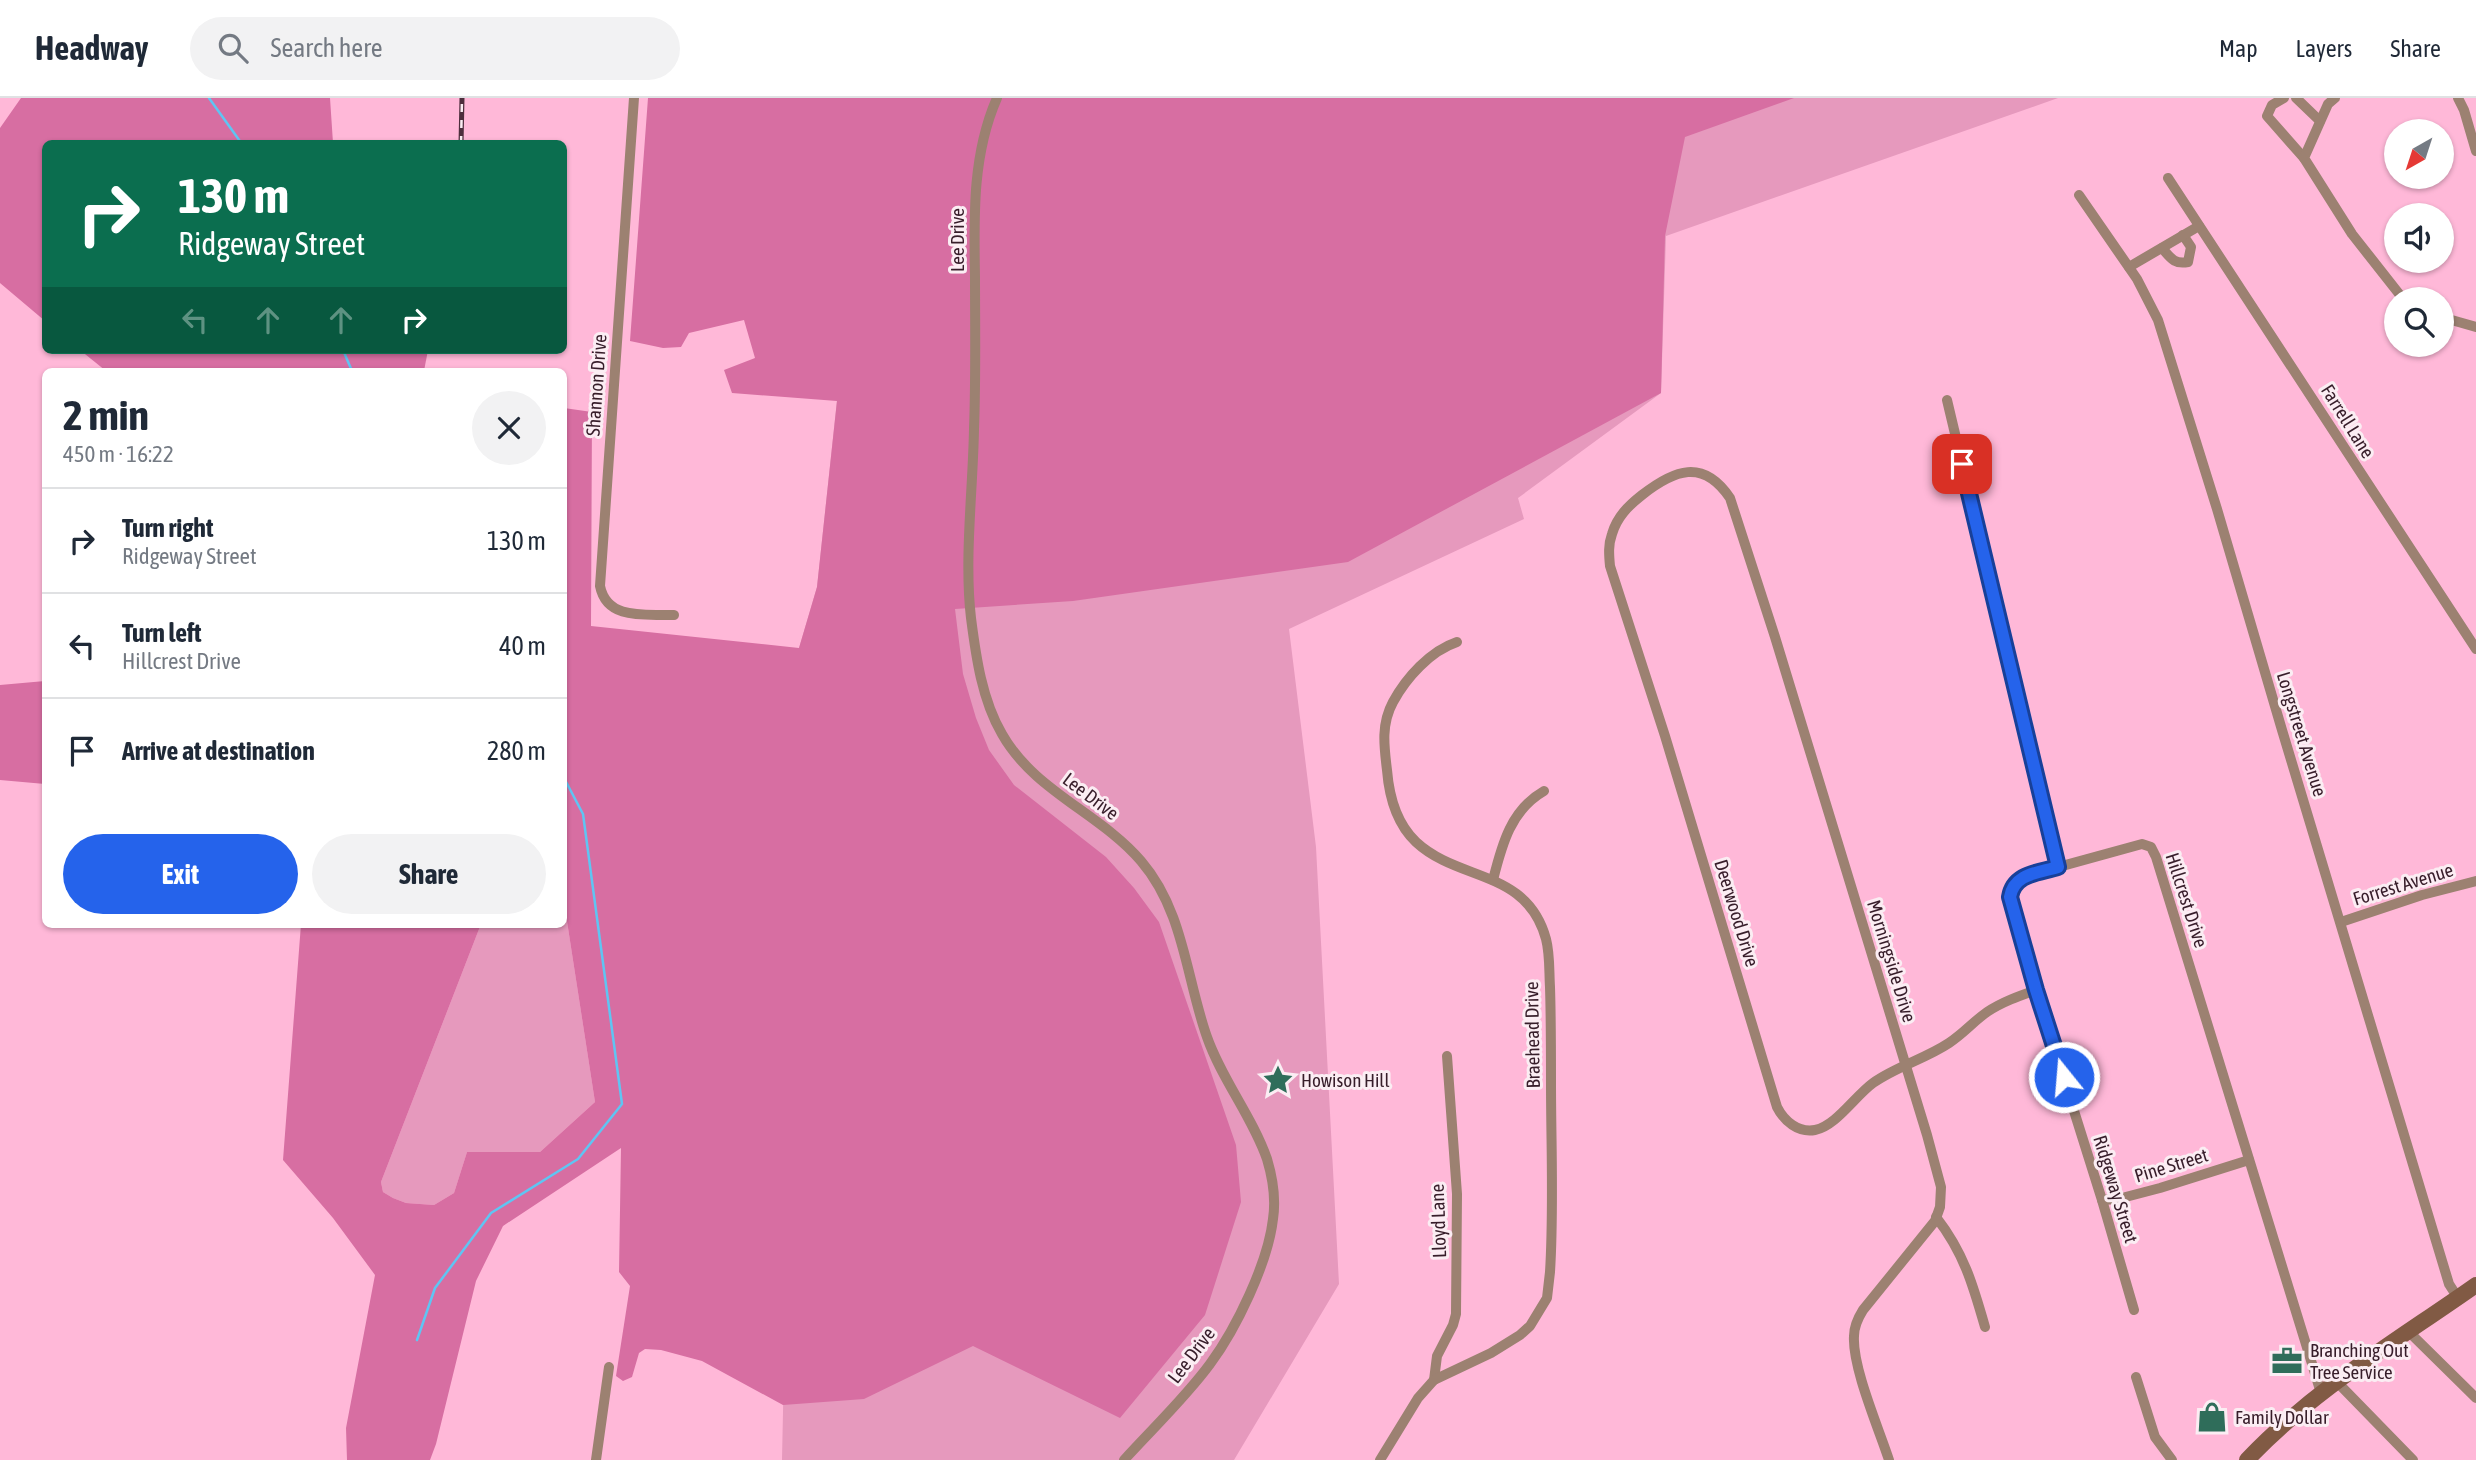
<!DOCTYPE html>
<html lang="en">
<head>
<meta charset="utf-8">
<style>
	body { margin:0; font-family:"Asap Condensed",sans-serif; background:#f2f2f3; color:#1f2937; height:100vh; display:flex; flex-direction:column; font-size:26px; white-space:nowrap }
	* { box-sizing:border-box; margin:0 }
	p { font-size:23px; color:#747a83 }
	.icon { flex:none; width:38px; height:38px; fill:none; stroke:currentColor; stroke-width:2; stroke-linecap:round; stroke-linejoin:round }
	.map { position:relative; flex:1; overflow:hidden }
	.sheet { position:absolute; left:42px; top:270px; width:525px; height:560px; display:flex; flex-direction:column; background:#fff; border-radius:10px; box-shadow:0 2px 5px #0004 }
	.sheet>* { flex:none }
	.guide { position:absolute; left:42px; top:42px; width:525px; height:214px; border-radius:10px; box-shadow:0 2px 5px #0004; background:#0b6e4f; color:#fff; overflow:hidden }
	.needle { width:46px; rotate:219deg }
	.buttons { position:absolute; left:2384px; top:21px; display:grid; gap:14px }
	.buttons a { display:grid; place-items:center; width:70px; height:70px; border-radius:50%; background:#fff; box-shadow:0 2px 5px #0004; font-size:35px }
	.pin { position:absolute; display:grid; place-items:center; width:60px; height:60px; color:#fff; margin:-30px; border-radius:14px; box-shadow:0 4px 10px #0006 }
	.me { position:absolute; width:77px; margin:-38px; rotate:343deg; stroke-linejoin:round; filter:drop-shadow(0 0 5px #0008) }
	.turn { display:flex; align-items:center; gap:24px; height:147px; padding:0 21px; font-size:32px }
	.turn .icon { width:91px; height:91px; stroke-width:2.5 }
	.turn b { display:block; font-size:49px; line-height:60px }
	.lanes { display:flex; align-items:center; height:66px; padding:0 21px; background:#0003; justify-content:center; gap:35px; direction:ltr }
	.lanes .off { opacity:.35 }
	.round { display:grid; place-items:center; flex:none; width:74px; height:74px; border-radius:37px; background:#f2f2f3 }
	.summary { display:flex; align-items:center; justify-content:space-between; height:119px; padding:0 21px }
	h1 { font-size:42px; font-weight:700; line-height:52px }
	.button { display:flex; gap:14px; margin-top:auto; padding:14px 21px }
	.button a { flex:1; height:80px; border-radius:42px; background:#2563eb; color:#fff; font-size:28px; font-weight:700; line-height:80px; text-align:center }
	.button a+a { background:#f2f2f3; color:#1f2937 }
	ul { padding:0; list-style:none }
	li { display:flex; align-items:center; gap:21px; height:105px; padding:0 21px; border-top:2px solid #e0e1e3 }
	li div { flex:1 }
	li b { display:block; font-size:26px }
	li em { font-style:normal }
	header { display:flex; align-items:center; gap:42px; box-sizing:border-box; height:98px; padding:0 35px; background:#fff; border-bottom:2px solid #e0e1e3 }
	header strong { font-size:33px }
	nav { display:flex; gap:38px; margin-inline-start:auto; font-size:24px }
	.search { width:490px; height:63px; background:#f2f2f3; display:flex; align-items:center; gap:18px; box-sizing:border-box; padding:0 24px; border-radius:38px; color:#747a83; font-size:26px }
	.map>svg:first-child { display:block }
</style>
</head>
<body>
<header>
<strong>Headway</strong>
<div class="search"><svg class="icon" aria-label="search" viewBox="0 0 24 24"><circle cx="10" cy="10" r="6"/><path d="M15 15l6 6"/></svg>Search here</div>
<nav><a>Map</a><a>Layers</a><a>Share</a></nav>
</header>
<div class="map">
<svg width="2476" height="1362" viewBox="0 0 2476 1362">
	<rect width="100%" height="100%" fill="#ffb8d8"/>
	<g fill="#e699bd">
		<path d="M901,0H2058L1666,138L1661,295L1518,400L1524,421L1289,531L1316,749L1339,1186L1234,1362H782L799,550L817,489L837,302Z"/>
		<path d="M564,804L595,1004L540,1054H467L454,1095L434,1107L406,1105L393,1100L383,1094L381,1084L481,826H564Z"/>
	</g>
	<g fill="#d76ea2">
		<path d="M21,0H330L333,45L46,46L45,223L0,185V30Z"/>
		<path d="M648,0H1794L1685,39L1665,138L1661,295L1348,464L1073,503L955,511L963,576L976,620L989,652L1014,687L1106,759L1134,790L1159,824L1236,1047L1241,1104L1205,1217L1120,1320L973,1248L864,1301L783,1307L702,1263L661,1252L645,1251L639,1255L632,1279L623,1283L616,1278L630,1188L619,1174L621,1050L503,1128L476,1183L436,1346L430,1362H347L346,1330L375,1177L333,1120L283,1062L301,826H481L381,1084L383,1094L393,1100L406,1105L434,1107L454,1095L467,1054H540L595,1004L564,804V310L592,314L591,528L799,550L817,489L837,303L732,295L724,272L755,260L744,222L689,235L681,249L663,250L630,243Z"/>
		<path d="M80,252H428L424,273H106Z"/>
		<path d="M45,583V686L0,682V587Z"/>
	</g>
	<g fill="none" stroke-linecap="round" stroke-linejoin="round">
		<g stroke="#5fc5f3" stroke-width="2.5">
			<path d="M209,0L242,46"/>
			<path d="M343,252L352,273"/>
			<path d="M417,1242L435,1190L491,1115L578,1061L622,1006L583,716L564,680"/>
		</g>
		<g stroke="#9c8171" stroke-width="10">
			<path d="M634,0L600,488C607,523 646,516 674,517"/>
			<path d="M997,0C972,57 974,119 975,179C975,230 976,280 974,331C973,391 964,461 971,520C976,559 982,602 1002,636C1034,693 1100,715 1141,763C1184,813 1186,880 1207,939C1222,982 1252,1018 1267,1061C1273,1081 1276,1101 1273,1121C1268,1165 1236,1231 1210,1266C1185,1300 1153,1330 1124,1362"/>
			<path d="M2284,0L2272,7L2267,18L2304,60"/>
			<path d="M2296,0L2320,23"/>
			<path d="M2335,0L2328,6L2304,60L2352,136L2400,197L2408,201"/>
			<path d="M2458,0L2464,12L2476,53"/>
			<path d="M2168,80L2476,551"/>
			<path d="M2079,97L2137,181L2158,222L2217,411L2282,632L2449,1186L2458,1200"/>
			<path d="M2162,150C2170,159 2174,167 2188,164L2191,149L2183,137"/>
			<path d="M2129,169L2199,128"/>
			<path d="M2441,219L2476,229"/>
			<path d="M1947,302L2058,769"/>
			<path d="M1493,782C1502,746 1511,712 1544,693"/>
			<path d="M2341,824L2422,797L2476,783"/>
			<path d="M2102,1102L2118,1101L2160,1090L2249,1062"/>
			<path d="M1936,1119C1964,1155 1973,1187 1985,1229"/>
			<path d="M2134,1212L2102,1102L2036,892L2010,795L2016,783L2022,779L2142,746L2151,749L2156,759L2321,1295"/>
			<path d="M2409,1234L2476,1300"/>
			<path d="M2136,1279L2155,1339L2172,1362"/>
			<path d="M1434,1282L1437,1258L1453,1227L1456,1216L1457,1096L1447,958"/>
			<path d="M2337,1284L2413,1362"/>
			<path d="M596,1362L609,1269"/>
			<path d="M1380,1362L1418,1300L1434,1282L1491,1255L1520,1237L1530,1228L1547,1200L1550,1174C1554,1111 1551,1047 1551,984C1551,952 1551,920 1550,889C1549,873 1550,856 1546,841C1527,771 1459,784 1416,744C1396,725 1389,697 1387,672C1384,648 1381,626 1393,604C1406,580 1430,553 1457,544"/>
			<path d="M1889,1362C1879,1331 1852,1269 1854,1238C1854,1229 1858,1220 1863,1212L1935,1123L1940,1109L1941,1089L1927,1037L1775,539L1730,400C1703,360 1674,372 1642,397C1628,408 1617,419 1612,436C1608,447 1609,457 1610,468L1665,638L1777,1009C1784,1023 1798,1035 1815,1032C1836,1028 1855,998 1873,985C1897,968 1925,961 1949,945C1963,936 1974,923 1987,914C2002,904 2019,898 2036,892"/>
		</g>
		<path stroke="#815a44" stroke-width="16" d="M2247,1362C2313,1292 2398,1242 2476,1187"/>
		<g stroke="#4d2e3d" stroke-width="5">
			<path id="rail" d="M461,46L462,0"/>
		</g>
		<use href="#rail" stroke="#fbedf3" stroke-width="2.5" stroke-dasharray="8" stroke-linecap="butt"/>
	</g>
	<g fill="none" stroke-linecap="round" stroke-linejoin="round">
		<g stroke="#184099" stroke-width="18">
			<path id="route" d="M1962,366L2058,769C2039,775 2014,775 2010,799L2036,892L2064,979"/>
		</g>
		<use href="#route" stroke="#2563eb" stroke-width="12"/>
	</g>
	<defs>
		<g id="sight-bare" transform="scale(2.415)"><path d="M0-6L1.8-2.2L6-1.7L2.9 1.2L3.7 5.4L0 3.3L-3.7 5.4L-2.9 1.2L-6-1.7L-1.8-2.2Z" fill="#2f6d5a" stroke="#fbedf3" stroke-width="2.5" paint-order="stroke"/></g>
		<g id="office-bare" transform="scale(2.415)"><path d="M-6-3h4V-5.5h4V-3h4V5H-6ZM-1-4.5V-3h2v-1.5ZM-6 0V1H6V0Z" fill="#2f6d5a" stroke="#fbedf3" stroke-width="2.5" paint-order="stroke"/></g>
		<g id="shop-bare" transform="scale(2.415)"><path d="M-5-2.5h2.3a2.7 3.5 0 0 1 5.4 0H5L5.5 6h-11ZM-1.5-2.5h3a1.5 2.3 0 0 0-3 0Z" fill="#2f6d5a" stroke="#fbedf3" stroke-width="2.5" paint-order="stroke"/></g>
	</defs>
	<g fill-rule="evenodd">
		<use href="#sight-bare" x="1278" y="982"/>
		<use href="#office-bare" x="2287" y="1263"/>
		<use href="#shop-bare" x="2212" y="1319"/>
	</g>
	<g text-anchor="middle" stroke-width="6" stroke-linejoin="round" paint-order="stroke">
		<g font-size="19" fill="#371d2a" stroke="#fbedf3">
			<text transform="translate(957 142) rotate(-90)" y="7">Lee Drive</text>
			<text transform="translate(596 287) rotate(-86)" y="7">Shannon Drive</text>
			<text transform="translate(2348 323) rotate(58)" y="7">Farrell Lane</text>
			<text transform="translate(2302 636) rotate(73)" y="7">Longstreet Avenue</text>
			<text transform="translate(1091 698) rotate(37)" y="7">Lee Drive</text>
			<text transform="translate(2403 786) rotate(-17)" y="7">Forrest Avenue</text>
			<text transform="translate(2187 802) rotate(72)" y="7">Hillcrest Drive</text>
			<text transform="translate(1737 815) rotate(73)" y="7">Deerwood Drive</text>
			<text transform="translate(1892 863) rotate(73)" y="7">Morningside Drive</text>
			<text transform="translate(1532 937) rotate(-91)" y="7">Braehead Drive</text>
			<text transform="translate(2171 1067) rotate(-17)" y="7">Pine Street</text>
			<text transform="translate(2116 1091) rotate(73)" y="7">Ridgeway Street</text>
			<text transform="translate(1438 1123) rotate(-92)" y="7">Lloyd Lane</text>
			<text transform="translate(1191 1257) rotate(-53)" y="7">Lee Drive</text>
		</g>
		<g font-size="19" fill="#371d2a" stroke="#fbedf3" text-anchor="start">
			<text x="1301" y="989">Howison Hill</text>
			<text x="2310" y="1259">Branching Out<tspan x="2310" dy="22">Tree Service</tspan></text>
			<text x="2235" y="1326">Family Dollar</text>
		</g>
	</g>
</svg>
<div class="buttons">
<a><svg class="needle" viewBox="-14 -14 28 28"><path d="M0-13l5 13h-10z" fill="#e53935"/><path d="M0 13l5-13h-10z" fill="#747a83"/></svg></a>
<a><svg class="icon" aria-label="sound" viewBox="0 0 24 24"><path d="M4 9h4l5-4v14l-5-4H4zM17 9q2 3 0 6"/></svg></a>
<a><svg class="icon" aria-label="search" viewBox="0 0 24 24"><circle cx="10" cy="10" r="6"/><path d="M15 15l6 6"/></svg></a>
</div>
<div class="pin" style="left:1962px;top:366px;background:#d93025"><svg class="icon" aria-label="arrive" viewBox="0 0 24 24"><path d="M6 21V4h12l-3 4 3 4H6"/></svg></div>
<svg class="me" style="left:2064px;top:979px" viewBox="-20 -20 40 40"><circle r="17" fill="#2563eb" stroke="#fff" stroke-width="3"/><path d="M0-11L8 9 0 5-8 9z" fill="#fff"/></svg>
<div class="guide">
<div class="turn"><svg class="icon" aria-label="right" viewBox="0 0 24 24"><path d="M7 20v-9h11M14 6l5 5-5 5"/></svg><div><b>130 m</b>Ridgeway Street</div></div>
<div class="lanes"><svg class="icon off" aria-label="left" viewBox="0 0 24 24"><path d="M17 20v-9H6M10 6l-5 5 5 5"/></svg><svg class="icon off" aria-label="ahead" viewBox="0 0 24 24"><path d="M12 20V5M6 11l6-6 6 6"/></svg><svg class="icon off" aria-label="ahead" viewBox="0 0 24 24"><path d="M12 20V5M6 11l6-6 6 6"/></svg><svg class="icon" aria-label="right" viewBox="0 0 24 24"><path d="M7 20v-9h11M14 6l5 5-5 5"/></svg></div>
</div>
<section class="sheet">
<div class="summary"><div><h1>2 min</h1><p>450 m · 16:22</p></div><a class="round"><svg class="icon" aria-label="close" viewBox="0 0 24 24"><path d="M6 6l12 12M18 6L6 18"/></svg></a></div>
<ul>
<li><svg class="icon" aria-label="right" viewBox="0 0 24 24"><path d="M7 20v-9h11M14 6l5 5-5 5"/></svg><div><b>Turn right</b><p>Ridgeway Street</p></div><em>130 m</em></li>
<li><svg class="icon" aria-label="left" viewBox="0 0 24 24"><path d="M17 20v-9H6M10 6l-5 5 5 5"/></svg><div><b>Turn left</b><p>Hillcrest Drive</p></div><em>40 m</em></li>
<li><svg class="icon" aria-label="arrive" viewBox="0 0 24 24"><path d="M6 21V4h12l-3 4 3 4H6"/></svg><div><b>Arrive at destination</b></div><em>280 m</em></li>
</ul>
<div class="button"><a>Exit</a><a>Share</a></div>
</section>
</div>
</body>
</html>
